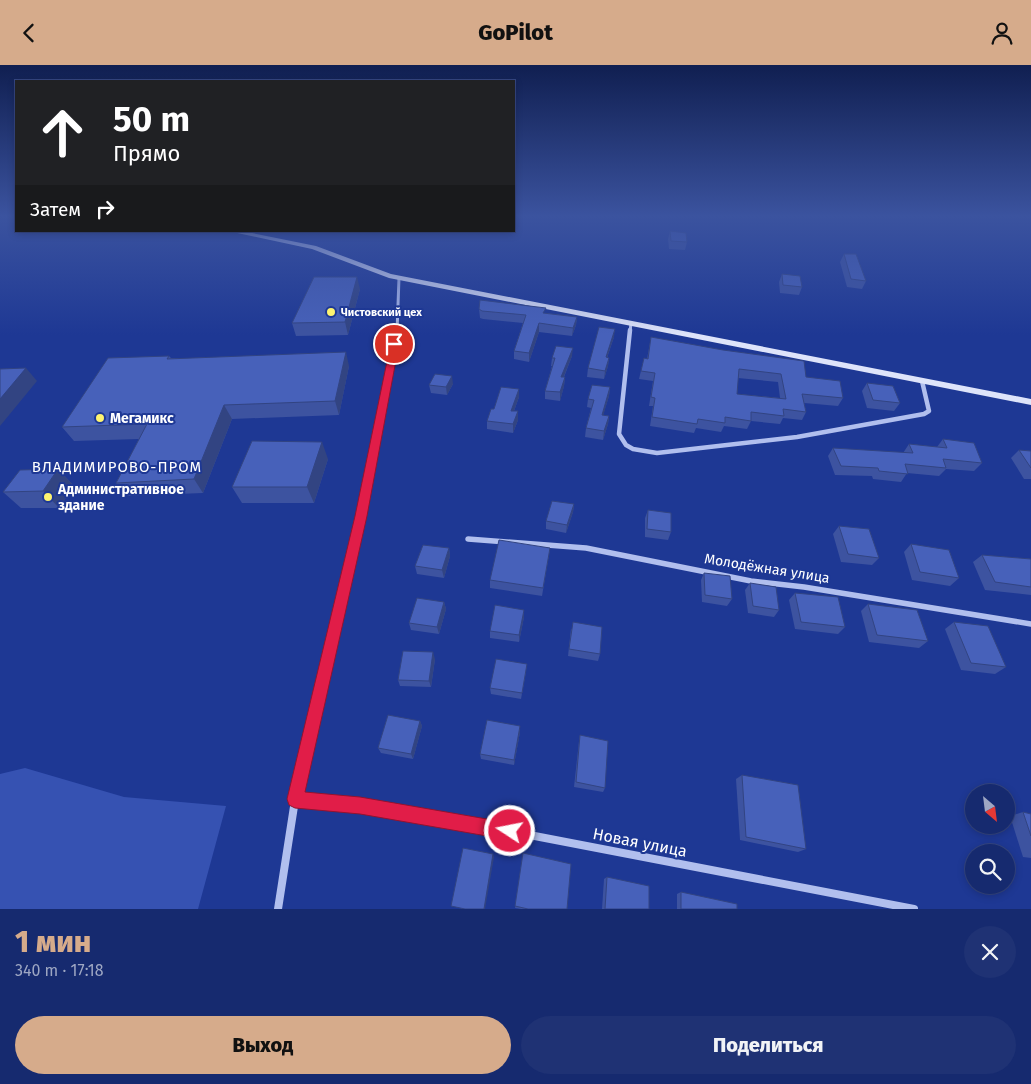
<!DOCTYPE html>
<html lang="ru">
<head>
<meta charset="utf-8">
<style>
	body { margin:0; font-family:"Fira Sans",sans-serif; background:#1f3274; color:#f1f3f6; height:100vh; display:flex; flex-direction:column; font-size:19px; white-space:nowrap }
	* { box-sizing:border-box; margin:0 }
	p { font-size:16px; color:#9ea7c3 }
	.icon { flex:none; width:28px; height:28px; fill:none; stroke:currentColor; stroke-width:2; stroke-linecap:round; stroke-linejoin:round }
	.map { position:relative; height:844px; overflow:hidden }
	.side { display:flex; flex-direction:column; background:#162a6f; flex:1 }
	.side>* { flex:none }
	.banner { position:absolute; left:15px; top:15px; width:500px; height:152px; border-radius:0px; box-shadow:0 2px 8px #0003,0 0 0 1px #354682; background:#202124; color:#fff; overflow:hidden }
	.needle { width:32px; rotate:152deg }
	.tools { position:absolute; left:965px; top:719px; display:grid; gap:10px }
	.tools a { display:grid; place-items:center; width:50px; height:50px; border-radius:50%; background:#162a6f; box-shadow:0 2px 8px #0003,0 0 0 1px #354682; font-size:25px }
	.pin { position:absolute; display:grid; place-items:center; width:42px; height:42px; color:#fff; margin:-21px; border:2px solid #fff; border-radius:50%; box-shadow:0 1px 5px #0007 }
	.me { position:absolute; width:55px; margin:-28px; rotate:281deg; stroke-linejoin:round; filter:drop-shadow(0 0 4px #0008) }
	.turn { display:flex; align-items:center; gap:18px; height:105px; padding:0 15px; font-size:22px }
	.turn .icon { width:65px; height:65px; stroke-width:2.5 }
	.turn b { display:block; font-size:35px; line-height:42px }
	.then { display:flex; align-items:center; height:48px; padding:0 15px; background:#0003; gap:10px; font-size:19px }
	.round { display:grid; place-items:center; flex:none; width:52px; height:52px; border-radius:26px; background:#1f3274 }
	.overview { display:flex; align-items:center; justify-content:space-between; height:85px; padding:0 15px }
	h1 { font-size:30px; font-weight:800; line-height:38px; color:#d6ab8b }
	.button { display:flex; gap:10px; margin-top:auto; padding:10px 15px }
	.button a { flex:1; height:58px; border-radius:30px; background:#d6ab8b; color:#111; font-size:20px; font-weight:800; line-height:58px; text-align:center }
	.button a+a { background:#1f3274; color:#f1f3f6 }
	header { display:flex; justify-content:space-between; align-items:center; height:65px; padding:0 15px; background:#d6ab8b; color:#111; font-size:22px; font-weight:800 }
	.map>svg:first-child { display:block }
</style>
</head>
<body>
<header><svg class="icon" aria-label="back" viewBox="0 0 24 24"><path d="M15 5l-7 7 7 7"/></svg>GoPilot<svg class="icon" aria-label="person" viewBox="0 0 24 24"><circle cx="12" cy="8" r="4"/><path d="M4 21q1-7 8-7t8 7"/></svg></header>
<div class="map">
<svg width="1031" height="844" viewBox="0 0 1031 844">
	<rect width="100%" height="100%" fill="#1e3894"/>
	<path fill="#3652b2" d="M25,703L124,732L226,741L198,844H0V709Z"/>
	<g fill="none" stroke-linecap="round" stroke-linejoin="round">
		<g stroke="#b1bfee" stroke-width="3">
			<path d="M397,267L399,213"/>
			<path d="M630,267L631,258"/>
		</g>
		<g stroke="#b1bfee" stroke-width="4.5">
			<path d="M630,265L619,369L626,380L633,384L657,388L797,372L924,349L929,346L922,316"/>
			<path d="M368,413L397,265"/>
		</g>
		<g stroke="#b1bfee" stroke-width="5.5">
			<path d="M468,474L586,483L751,516L804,522L1031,559"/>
			<path d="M326,602L369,412"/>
		</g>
		<g stroke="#b1bfee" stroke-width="8">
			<path d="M295,735L360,740L472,759L914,844"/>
			<path d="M278,844L295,735L326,601"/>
		</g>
		<path fill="#dee4fa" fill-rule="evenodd" d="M228,166H242L316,181L391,209L1031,334V340L389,213L312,184Z"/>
	</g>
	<g fill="#3d53a0" fill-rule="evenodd">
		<path d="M670,166L687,177L685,185L669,184L668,174Z"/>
		<path d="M844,189L866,216L862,224L847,222L840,197Z"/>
		<path d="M782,209L802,222L799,230L780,228L779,217Z"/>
		<path d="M360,224L348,270L296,271L292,258Z"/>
		<path d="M479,244L545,248L577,252L576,260L572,271L539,267L529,297L514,294V286L523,258L483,254L480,253Z"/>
		<path d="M614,272L607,293H609L608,301L604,314L587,312L588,303Z"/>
		<path d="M651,272L806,312L843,333L838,341L804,338L806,347L802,355L783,353L780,359L751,356L747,364L724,361L721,367L696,363L694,368L650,361L653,341H649L653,316L639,314L644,293L647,294ZM738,313L778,317L780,333L737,329Z"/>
		<path d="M169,291L171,293L349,301L339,350L232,354L203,428L127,431L116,418L139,374L74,376L62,362Z"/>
		<path d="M572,291L564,312H565L564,321L560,336L545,334V326L552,301H551L552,293Z"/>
		<path d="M867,318L900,338L894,346L867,343L862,326Z"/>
		<path d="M453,319L447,330L431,328L429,320Z"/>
		<path d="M610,322L609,331L603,350L609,351L608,359L603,375L585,372L586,363L591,343L587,342L588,334Z"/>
		<path d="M519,324V332L514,346L518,355L513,368L487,364V356L494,344Z"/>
		<path d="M943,374L982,398L974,406L946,404L939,411L907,408L901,417L873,414L872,411L835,410L828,391L833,383L903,388L909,379L937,382Z"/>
		<path d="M1019,385L1031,386V414H1024L1011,393Z"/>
		<path d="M328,394L314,438H242L232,422Z"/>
		<path d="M58,404L74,421L59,443H21L3,427Z"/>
		<path d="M574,439L573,447L566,468L546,464V456Z"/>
		<path d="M648,445L671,467L668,475L645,472V453Z"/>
		<path d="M839,461L879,493L872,500L841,497L833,469Z"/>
		<path d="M911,479L959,513L950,521L912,515L904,487Z"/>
		<path d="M449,483L450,491L444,513L417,509L415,501Z"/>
		<path d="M550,483L542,531L490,523V515Z"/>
		<path d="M982,490L1031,494V530L985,525L973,497Z"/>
		<path d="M704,508L732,534L727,541L702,537L701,515Z"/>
		<path d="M750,518L779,545L774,552L748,548L745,525Z"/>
		<path d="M795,528L845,562L838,569L795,564L789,535Z"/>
		<path d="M444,537L446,544L439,569L411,565L409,558Z"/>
		<path d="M868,539L928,576L919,583L869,577L861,546Z"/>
		<path d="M524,545V552L519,577L490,573V566Z"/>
		<path d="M954,557L1006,602L995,609L961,605L945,564Z"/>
		<path d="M571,564L600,589L598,596L568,591Z"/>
		<path d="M435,594L431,622L400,621L398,615Z"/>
		<path d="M526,606L521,634L491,629L490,623Z"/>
		<path d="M420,656L422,661L413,694L381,688L378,683Z"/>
		<path d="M520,661V667L514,700L481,694L480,689Z"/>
		<path d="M580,670L605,723L603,727L574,722L579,676Z"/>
		<path d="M742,710L806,784L798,787L740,775L736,714Z"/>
		<path d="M1023,747L1031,749V793L1023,792L1010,751Z"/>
		<path d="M523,788L567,844H521L515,843Z"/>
		<path d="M607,812L649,844H602L604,814Z"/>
		<path d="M681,827L737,844H677V829Z"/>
	</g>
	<g fill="#324482">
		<path d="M357,212L360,224L348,270L345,257Z"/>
		<path d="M577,252L576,260L572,271L573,263Z"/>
		<path d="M539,258V267L529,297V288Z"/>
		<path d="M615,264L614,272L604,301L606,292Z"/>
		<path d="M573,283L572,291L560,321L561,312Z"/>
		<path d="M346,287L349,301L339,350L335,336Z"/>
		<path d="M609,293L608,301L604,314L605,306Z"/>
		<path d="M26,303L37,316L0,361V334Z"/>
		<path d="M452,311L453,319L447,330L446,322Z"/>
		<path d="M565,312L564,321L560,336V327Z"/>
		<path d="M610,322L609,331L601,358L602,350Z"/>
		<path d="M519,324V332L511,354V346Z"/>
		<path d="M224,340L232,354L203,428L194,414Z"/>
		<path d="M518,346V355L513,368V359Z"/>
		<path d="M609,351L608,359L603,375L604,366Z"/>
		<path d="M322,377L328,394L314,438L307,422Z"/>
		<path d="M58,404L74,421L59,443L43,426Z"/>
		<path d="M574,439L573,447L566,468L567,460Z"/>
		<path d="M449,483L450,491L444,513L442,505Z"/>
		<path d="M444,537L446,544L439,569L437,562Z"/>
		<path d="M524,545V552L519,577V570Z"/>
		<path d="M433,587L435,594L431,622L429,616Z"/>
		<path d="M420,656L422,661L413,694L411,689Z"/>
		<path d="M520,661V667L514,700V695Z"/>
		<path d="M493,789L494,792L485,844H484Z"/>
	</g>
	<g fill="#4761ba" stroke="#324482" fill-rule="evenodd">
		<path d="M670,166L686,168L687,177L671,176Z"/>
		<path d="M844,189H856L866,216L851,214Z"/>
		<path d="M782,209L800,211L802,222L783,220Z"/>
		<path d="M314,212H357L345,257L292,258Z"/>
		<path d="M480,235L546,243L543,248L577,252L573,263L539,258L529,288L514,286L526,250L482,246L479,244Z"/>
		<path d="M599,262L615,264L606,292L609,293L605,306L588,303Z"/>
		<path d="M651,272L723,285L804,296L806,312L840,316L843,333L802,329L806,347L783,344L784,351L751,347V356L725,352V358L698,354L697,359L652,352L655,333L651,332L655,308L641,306L644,293L648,294ZM739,304L781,309L786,334L737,329Z"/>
		<path d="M556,281L573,283L561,312H565L560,327L545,326L555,293H552Z"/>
		<path d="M346,287L335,336L224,340L194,414L116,418L147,359L62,362L108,293L169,291L167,294Z"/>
		<path d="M26,303L0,334V304Z"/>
		<path d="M435,309L452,311L446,322L429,320Z"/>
		<path d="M867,318L893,321L900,338L873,335Z"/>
		<path d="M592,320L610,322L602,350L609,351L604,366L586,363L594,335L588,334Z"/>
		<path d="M501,322L519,324L511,346H518L513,359L487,356L491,344H494Z"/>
		<path d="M943,374L974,378L982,398L943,394L946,403L905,399L908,409L879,406L878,403L841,401L833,383L913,388L909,379L947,383Z"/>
		<path d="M252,376L322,377L307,422H232Z"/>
		<path d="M1019,385L1031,386V403Z"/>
		<path d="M58,404L43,426L3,427L20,405Z"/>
		<path d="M552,436L574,439L567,460L546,456Z"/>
		<path d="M648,445L671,448V467L647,464Z"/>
		<path d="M839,461L869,464L879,493L848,489Z"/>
		<path d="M499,475L550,483L543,523L490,515Z"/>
		<path d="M911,479L949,485L959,513L920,507Z"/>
		<path d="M423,480L449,483L442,505L415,501Z"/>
		<path d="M982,490L1031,494V522L995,517Z"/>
		<path d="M704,508L730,511L732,534L705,530Z"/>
		<path d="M750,518L776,522L779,545L753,541Z"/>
		<path d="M795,528L838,532L845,562L801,557Z"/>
		<path d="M417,533L444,537L437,562L409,558Z"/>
		<path d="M868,539L917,545L928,576L877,570Z"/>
		<path d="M495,540L524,545L519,570L490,566Z"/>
		<path d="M573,557L602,562L600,589L569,584Z"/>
		<path d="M954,557L988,561L1006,602L971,598Z"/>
		<path d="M403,586L433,587L429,616L398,615Z"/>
		<path d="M496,594L527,599L522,628L490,623Z"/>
		<path d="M388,650L420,656L411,689L378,683Z"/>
		<path d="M487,655L520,661L514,695L480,689Z"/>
		<path d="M580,670L608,676L605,723L576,717Z"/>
		<path d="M742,710L798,720L806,784L746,772Z"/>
		<path d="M1023,747L1031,749V771Z"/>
		<path d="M463,783L493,789L484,844H465L451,841Z"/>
		<path d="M523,788L571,799L567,844H528L515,841Z"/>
		<path d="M607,812L649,821V844H605Z"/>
		<path d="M681,827L737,839V844H681Z"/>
	</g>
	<linearGradient id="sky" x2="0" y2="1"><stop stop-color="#101f51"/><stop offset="0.56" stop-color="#3b539f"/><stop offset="1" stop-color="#3b539f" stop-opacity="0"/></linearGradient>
	<rect width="1031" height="270" fill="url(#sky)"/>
	<path fill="#e11d48" stroke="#92132f" d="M391,277L399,279L367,451L305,727L360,732L510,758L516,760L519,766L516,772L510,775L360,749L295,743L289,740L287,734L355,451Z"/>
	<g fill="#fdf370" stroke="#1e3894" stroke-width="2">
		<circle cx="331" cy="247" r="5"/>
		<circle cx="100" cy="353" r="5"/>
		<circle cx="48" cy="432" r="5"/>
	</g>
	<g text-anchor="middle" stroke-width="4" stroke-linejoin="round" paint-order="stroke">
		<g font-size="11" font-weight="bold" fill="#fff" stroke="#1e3894" text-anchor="start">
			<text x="341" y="251">Чистовский цех</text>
		</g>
		<g font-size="14" font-weight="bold" fill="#fff" stroke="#1e3894" text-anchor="start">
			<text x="110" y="358">Мегамикс</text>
			<text x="58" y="429">Административное<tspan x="58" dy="16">здание</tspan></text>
		</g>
		<g font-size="14" fill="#fff" stroke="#1e3894">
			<text transform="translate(767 503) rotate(9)" y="5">Молодёжная улица</text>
		</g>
		<g font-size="15" letter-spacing="1" fill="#fff" stroke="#1e3894">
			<text x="117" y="407">ВЛАДИМИРОВО-ПРОМ</text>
		</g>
		<g font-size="16" fill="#fff" stroke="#1e3894">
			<text transform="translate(640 777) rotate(11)" y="6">Новая улица</text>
		</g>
	</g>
</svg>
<div class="tools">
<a><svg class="needle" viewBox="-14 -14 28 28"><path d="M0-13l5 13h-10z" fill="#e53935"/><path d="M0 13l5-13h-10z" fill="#9ea7c3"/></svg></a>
<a><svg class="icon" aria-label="search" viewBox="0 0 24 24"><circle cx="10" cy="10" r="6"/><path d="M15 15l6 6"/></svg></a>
</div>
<div class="pin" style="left:394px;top:279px;background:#d93025"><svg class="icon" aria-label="arrive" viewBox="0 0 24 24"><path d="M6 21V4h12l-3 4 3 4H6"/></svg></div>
<svg class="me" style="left:510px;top:766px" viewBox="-20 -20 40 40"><circle r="17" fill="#e11d48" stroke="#fff" stroke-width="3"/><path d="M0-11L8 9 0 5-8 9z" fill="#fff"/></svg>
<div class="banner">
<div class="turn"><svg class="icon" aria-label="ahead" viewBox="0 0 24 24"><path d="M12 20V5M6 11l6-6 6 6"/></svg><div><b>50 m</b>Прямо</div></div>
<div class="then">Затем<svg class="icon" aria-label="right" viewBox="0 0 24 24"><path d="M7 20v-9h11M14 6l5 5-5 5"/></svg></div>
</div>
</div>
<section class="side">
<div class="overview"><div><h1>1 мин</h1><p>340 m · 17:18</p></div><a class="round"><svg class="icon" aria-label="close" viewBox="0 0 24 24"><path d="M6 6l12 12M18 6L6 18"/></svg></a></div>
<div class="button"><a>Выход</a><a>Поделиться</a></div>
</section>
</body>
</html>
